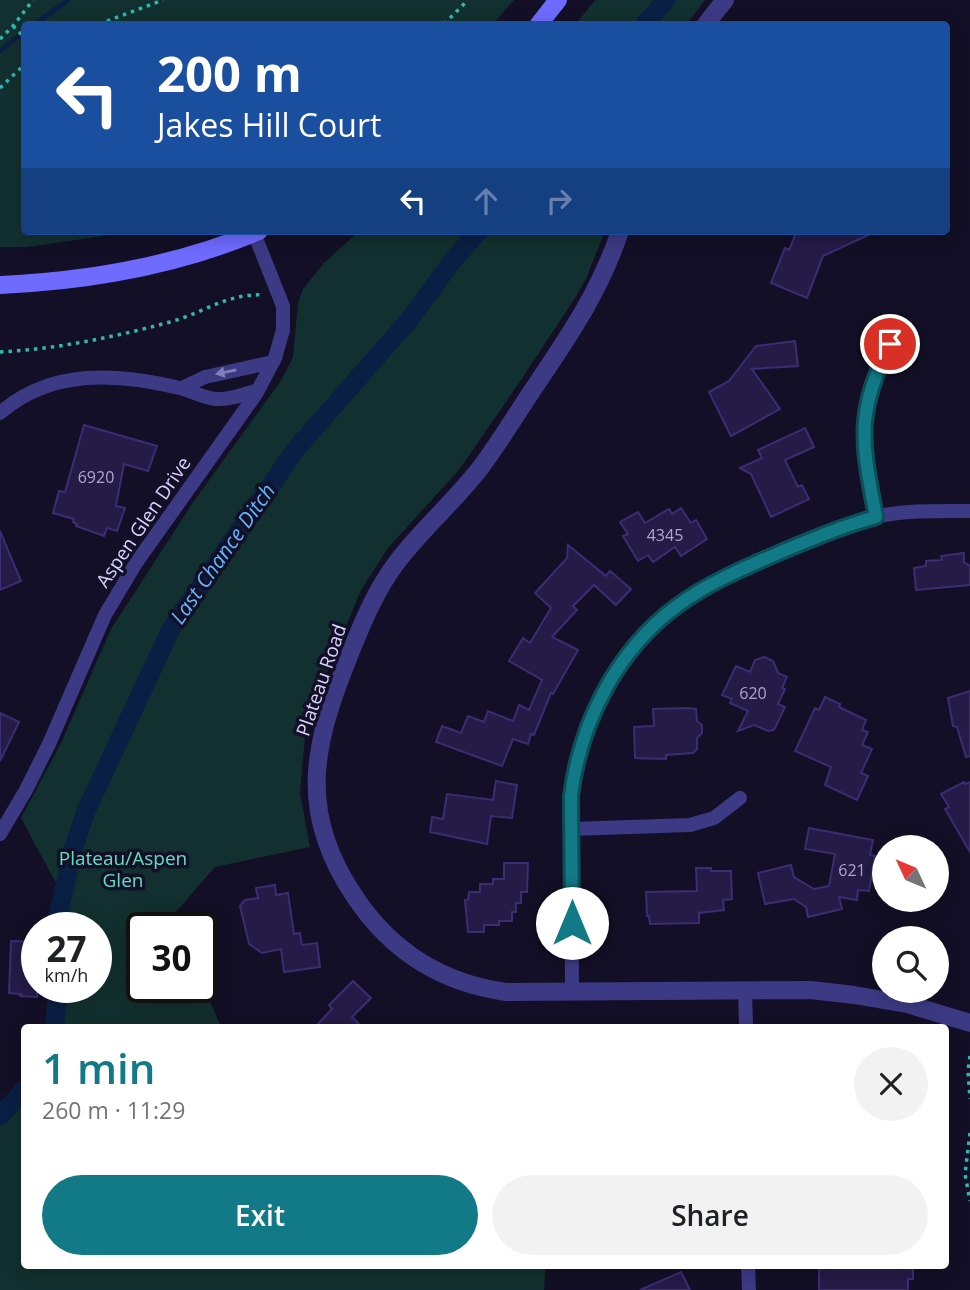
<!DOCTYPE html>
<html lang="en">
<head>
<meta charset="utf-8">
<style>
	body { margin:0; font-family:"Open Sans",sans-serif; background:#f2f2f2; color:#202124; height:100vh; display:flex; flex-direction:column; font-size:26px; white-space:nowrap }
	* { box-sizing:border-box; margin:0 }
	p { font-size:23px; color:#757577 }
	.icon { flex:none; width:38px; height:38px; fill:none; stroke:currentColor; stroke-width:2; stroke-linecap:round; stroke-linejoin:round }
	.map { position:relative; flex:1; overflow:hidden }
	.panel { position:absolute; left:21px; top:1024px; width:928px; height:245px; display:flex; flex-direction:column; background:#fff; border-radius:7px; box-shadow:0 4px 18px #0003 }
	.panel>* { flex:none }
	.top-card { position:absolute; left:21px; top:21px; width:929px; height:214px; border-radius:7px; box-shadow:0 4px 18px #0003; background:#1a4fa0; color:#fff; overflow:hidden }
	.needle { width:46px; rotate:314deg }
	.tools { position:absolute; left:872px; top:835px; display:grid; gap:14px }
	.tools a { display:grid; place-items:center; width:77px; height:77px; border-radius:50%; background:#fff; box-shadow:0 4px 18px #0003; font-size:35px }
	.speed { position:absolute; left:21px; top:912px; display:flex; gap:14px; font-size:35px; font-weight:700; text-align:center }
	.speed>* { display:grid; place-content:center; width:91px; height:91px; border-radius:50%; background:#fff; box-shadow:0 4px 18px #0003; line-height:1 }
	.speed small { font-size:18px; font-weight:400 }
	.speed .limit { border:4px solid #111; border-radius:10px; background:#fff; color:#111 }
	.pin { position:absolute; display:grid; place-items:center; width:60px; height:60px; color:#fff; margin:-30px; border:4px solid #fff; border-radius:50%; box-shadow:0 2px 7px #0007 }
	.me { position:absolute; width:77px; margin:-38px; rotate:0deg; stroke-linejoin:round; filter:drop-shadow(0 0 5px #0008) }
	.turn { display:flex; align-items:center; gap:24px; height:147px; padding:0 21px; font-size:32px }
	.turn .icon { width:91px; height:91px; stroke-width:2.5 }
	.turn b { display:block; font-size:49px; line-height:60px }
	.lanes { display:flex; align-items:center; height:66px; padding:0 21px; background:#0003; justify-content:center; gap:35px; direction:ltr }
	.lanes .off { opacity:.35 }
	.round { display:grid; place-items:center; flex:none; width:74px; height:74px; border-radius:37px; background:#f2f2f2 }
	.summary { display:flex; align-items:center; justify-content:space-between; height:119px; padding:0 21px }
	h1 { font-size:42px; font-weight:600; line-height:52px; color:#127987 }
	.cta { display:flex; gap:14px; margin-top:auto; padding:14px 21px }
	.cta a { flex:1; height:80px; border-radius:42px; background:#127987; color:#fff; font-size:28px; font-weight:600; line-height:80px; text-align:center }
	.cta a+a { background:#f2f2f2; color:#202124 }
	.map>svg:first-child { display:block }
</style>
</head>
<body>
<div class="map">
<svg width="970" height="1290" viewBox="0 0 970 1290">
	<rect width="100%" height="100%" fill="#130f26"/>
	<g fill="#12302f">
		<path d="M0,0H514L493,24H24V231H138L27,247H0Z"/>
		<path d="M595,0H705L687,24H576Z"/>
		<path d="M359,231H605L586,279L575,298L521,380L459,470L388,548L361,590L316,699L305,736L300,793L310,847L215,867L174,914L179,927L142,928V987H201V980L221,1027H45L49,987H96V928L51,927L56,883L21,818L61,743L111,629L194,501L282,379L293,357L298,303L303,289L323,264Z"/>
		<path d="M24,1078V1265H546L544,1290H0V1104Z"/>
	</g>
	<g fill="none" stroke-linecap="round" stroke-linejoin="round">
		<g stroke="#0a1f44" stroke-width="5">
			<path d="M35,24L68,0"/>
			<path d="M0,51L24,32"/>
		</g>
		<g stroke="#0a1f44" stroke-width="19">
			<path d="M645,24L666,0"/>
			<path d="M59,928L58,916L73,850L86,811L171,629L296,449L409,320L453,260L479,231"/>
			<path d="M54,1027L60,987"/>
			<path d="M0,1116L24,1090"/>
		</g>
	</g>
	<g fill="#241b47" stroke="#3b2d73" stroke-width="2">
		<path d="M797,231H877L823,256L807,298L771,283L785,248L789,250Z"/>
		<path d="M795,341L798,366L752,369L780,409L731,436L709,392L729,381L756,346Z"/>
		<path d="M84,425L157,446L148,471L124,464L116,506L125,508L117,531L107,528L104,536L76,526L77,524L73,522L74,519L53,513L59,491L65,492Z"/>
		<path d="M805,428L814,447L785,460L798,487L802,485L809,499L771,517L751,474L740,468L762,458L758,450Z"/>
		<path d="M681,508L691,523L696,520L707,539L681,556L675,547L653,562L648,555L638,561L623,536L628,534L620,522L638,512L645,523L669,509L672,514Z"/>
		<path d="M0,531L21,581L0,590Z"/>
		<path d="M568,545L606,576L610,571L631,589L616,605L594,585L573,606L577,610L552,637L578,650L553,694L551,693L534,735L531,734L528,744L513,739L502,766L436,742L442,726L461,733L468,716L484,722L488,711L513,721L519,705L529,710L542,680L509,661L523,638L530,643L551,608L535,593L567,558Z"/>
		<path d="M964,553V562L970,566V585L916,590L914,568L926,566V561L942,560L941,556Z"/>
		<path d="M764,657L773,661L778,673L787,677L782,688L785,689L778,704L785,707L774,730L768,731L754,725L738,731L748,711L730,703L732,699L722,695L736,666L750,672L755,660Z"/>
		<path d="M970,691V756L966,757L957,727L953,726L948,698Z"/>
		<path d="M825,697L840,704L839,707L866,720L862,730L868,732L862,745L872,749L861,773L868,776L857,800L825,785L831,767L795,751L815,708L819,710Z"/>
		<path d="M687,708L696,709L697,721L702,725V733L697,738V749L693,753L666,755V759L635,758L634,727L654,726L653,709Z"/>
		<path d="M0,713L19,722L0,761Z"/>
		<path d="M496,781L517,785L512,818L491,816L487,844L430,832L432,817L443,819L447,794L493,800Z"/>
		<path d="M964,782L965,784L970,782V852L945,809L949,807L941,794Z"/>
		<path d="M809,828L873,840L870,855L875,856L869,891L858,890L857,900L839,897L842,909L808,917L806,907L794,899L765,904L758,873L791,865L794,877L814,889L829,886L835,854L805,849Z"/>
		<path d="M504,863H528L527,892H521V903H516V912H512V921H499V925H484V932H468L465,900H468L469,892H480V884H493V879H504Z"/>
		<path d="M696,868H711V871H731L732,899L723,900L724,910L699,913V923L650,924L649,916H647L646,892L697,891Z"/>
		<path d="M275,885L276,895L288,893L294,934L300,933L302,945L317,943L320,967L284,972L281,949L262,953L249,944L240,906L245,900L258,898L256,888Z"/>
		<path d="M11,941L37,942V997L20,996L21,994L9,993Z"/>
		<path d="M353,981L371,998L352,1017L362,1027H315L332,1009L329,1005Z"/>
		<path d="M864,1265H913V1279H908V1290H819V1267Z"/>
		<path d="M681,1272L690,1290H640Z"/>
	</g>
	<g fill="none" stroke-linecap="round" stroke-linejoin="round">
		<g stroke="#2fb8b0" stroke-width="3.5" stroke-dasharray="3.5 5" stroke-linecap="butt">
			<path d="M99,24L163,0"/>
			<path d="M444,24L468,0"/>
			<path d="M13,26L24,37"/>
			<path d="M0,39L13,26L33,0"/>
			<path d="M0,88L24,65"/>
			<path d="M0,352C57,349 115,337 170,322C203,313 228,293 263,295"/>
			<path d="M970,1056L968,1071L970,1099"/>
			<path d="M970,1133L965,1174L970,1201"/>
		</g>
		<g stroke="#3d3a85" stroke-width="14">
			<path d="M182,388L205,377L273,362"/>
			<path d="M0,413C52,368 118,373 180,388C192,391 203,398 216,399C230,400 245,394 258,390"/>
			<path d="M876,517C871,493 864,467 863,442C862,399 881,361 901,324"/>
			<path d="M571,829L690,825L714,818L740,798"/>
			<path d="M0,834L26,790L49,744L105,615L136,563L256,394L275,358L283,330V306L254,233"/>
			<path d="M745,990L746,1027"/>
			<path d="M572,992L571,796C580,723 617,650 677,606C709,582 748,566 785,551C814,539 844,525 875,517C905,510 939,511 970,511"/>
			<path d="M748,1265L749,1290"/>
		</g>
		<g stroke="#3d3a85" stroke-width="18">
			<path d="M706,24L725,0"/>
			<path d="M620,231C601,288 573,330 540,379C520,408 502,439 481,467C455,501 422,529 397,562C375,591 362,624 349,656C313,745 297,812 355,897C391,951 442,983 506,992L811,990L854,995L907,1004L970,1023"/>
		</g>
		<g stroke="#6f6bff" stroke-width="18">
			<path d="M539,24L558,0"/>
			<path d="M0,285C87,281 179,265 259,231"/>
		</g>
	</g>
	<defs><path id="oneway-solid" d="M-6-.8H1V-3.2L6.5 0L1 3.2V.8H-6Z" transform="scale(1.75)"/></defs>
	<use fill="#837fbc" href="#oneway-solid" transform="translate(226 372) rotate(169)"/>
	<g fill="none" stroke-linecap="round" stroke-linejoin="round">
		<g stroke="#0c4f58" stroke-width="18">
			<path id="route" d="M572,923L571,796C580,723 617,650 677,606C708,583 746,567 781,552C812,539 843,526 876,517C862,443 855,414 890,344"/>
		</g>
		<use href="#route" stroke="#127987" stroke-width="12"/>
	</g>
	<g text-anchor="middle" stroke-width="7" stroke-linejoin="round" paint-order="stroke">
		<g font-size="16" fill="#aca6d1">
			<text x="96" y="483">6920</text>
			<text x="665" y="541">4345</text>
			<text x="753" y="699">620</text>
			<text x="852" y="876">621</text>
		</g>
		<g font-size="19" fill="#d9d4ff" stroke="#130f26">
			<text transform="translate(143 522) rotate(-56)" y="7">Aspen Glen Drive</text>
			<text transform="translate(321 680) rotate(-71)" y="7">Plateau Road</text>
		</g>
		<g font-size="19" fill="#5fe0c0" stroke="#130f26">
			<text x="123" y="865">Plateau/Aspen<tspan x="123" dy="22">Glen</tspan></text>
		</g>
		<g font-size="21" font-style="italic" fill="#62b6ff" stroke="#130f26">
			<text transform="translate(223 554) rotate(-55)" y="7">Last Chance Ditch</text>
		</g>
	</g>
</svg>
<div class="tools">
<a><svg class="needle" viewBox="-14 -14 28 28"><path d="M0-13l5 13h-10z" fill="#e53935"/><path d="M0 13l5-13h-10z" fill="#757577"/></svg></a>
<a><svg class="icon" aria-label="search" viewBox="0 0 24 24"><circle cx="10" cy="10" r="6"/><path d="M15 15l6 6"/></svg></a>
</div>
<div class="speed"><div>27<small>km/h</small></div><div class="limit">30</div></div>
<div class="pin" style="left:890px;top:344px;background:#d93025"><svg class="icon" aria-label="arrive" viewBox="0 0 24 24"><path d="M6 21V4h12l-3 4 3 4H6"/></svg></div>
<svg class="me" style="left:572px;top:923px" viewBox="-20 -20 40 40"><circle r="19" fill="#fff"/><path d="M0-13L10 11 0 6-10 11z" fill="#127987"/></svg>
<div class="top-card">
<div class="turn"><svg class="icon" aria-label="left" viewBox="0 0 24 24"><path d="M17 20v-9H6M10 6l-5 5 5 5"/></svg><div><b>200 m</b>Jakes Hill Court</div></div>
<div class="lanes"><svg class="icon" aria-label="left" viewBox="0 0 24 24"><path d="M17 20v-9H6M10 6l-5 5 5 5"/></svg><svg class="icon off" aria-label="ahead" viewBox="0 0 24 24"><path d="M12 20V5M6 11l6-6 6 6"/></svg><svg class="icon off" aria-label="right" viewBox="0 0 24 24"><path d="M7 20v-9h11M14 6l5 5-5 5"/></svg></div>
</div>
<section class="panel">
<div class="summary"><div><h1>1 min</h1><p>260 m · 11:29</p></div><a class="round"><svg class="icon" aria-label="close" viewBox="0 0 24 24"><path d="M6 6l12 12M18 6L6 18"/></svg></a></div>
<div class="cta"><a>Exit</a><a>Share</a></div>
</section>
</div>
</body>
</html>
